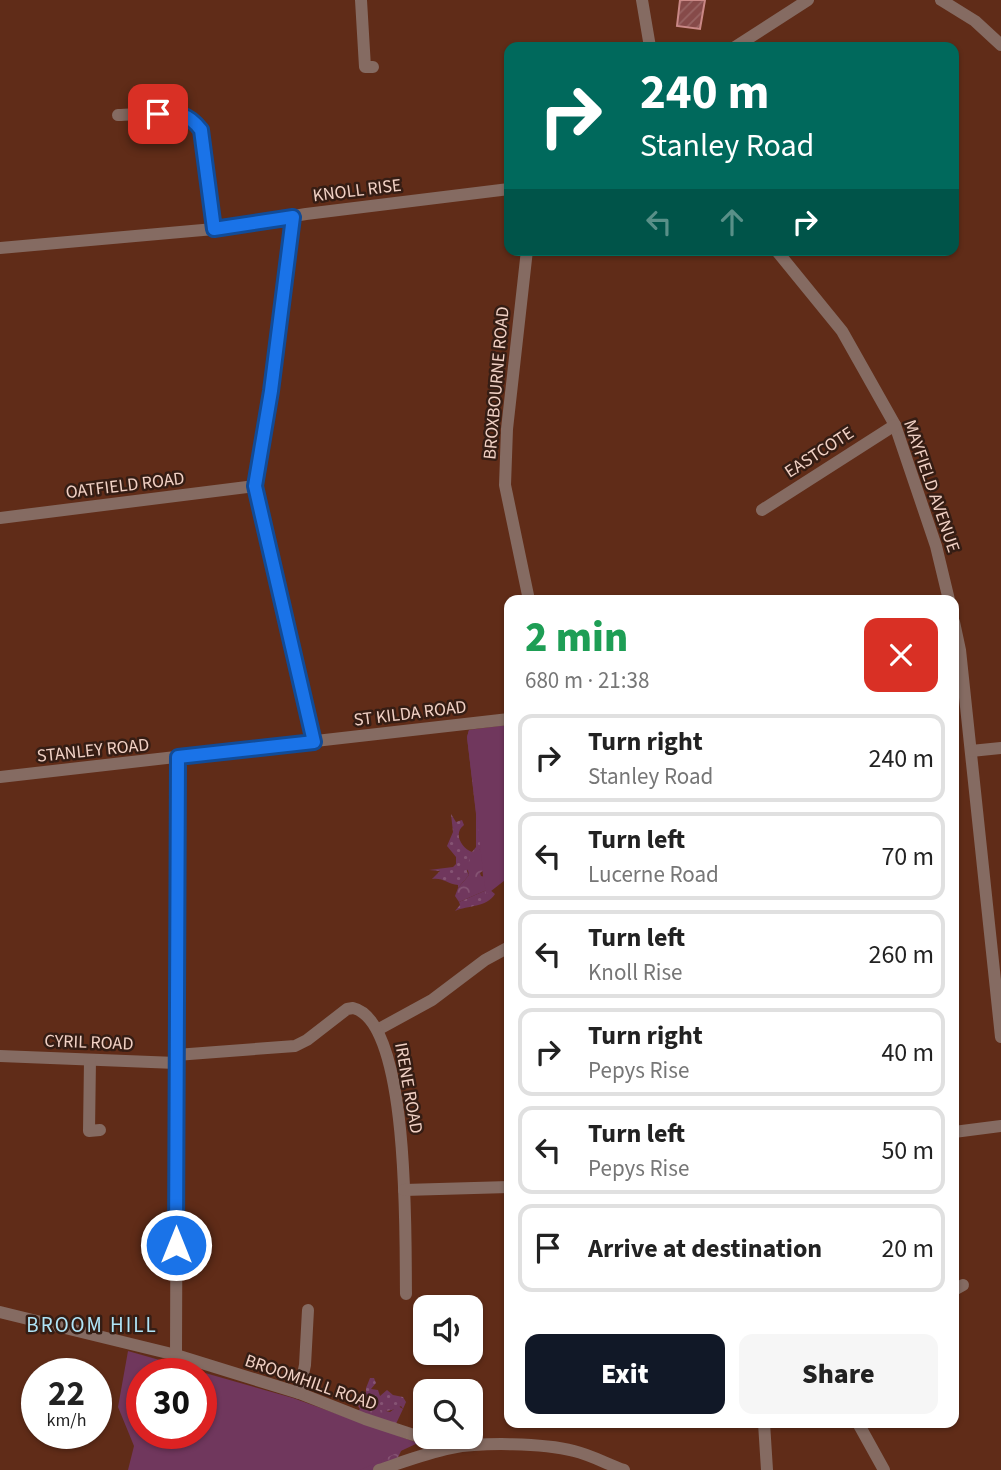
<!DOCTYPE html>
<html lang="en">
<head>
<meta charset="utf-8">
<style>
	body { margin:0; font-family:"Source Sans 3",sans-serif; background:#f6f6f6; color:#222; height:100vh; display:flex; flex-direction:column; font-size:26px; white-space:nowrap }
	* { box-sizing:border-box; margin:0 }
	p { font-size:23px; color:#767676 }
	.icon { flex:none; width:38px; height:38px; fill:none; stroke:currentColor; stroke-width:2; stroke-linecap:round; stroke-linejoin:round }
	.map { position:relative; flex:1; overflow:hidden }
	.side { position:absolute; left:504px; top:595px; width:455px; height:833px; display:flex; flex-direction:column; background:#fff; border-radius:14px; box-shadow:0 2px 5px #0004 }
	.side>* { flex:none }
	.guide { position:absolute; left:504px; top:42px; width:455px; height:214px; border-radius:14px; box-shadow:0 2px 5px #0004; background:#00695c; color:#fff; overflow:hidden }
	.buttons { position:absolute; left:413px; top:1295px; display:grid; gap:14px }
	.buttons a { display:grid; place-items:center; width:70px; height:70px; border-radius:14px; background:#fff; box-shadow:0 2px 5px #0004; font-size:35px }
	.speed { position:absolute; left:21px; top:1358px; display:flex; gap:14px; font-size:35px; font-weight:700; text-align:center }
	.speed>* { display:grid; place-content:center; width:91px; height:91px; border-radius:50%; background:#fff; box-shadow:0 2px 5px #0004; line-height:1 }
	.speed small { font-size:18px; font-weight:400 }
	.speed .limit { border:10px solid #d22; background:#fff; color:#111 }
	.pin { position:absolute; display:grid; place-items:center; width:60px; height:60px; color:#fff; margin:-30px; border-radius:14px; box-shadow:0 4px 10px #0006 }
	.me { position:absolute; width:77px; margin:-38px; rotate:0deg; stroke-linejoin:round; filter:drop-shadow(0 0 5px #0008) }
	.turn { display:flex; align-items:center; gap:24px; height:147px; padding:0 21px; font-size:32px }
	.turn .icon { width:91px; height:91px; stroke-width:2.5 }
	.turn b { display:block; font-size:49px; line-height:60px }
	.lanes { display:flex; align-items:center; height:66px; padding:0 21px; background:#0003; justify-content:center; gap:35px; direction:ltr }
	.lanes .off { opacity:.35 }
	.round { display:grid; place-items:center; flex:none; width:74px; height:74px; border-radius:14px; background:#f6f6f6 }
	.head { display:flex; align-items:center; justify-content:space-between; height:119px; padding:0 21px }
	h1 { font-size:42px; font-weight:800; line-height:52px; color:#1e9e55 }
	.cta { display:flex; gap:14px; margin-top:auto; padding:14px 21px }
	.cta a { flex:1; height:80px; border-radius:14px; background:#111827; color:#fff; font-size:28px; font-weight:800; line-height:80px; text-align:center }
	.cta a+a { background:#f6f6f6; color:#222 }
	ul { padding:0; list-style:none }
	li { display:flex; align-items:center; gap:21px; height:88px; margin:0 14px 10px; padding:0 7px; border:4px solid #e0e0e0; border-radius:14px }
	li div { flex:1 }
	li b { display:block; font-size:26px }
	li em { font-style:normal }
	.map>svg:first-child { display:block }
</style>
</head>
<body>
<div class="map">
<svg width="1001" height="1470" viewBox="0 0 1001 1470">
	<defs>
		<pattern id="grass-dots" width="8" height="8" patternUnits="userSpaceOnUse" patternTransform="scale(1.75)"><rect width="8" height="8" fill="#70375d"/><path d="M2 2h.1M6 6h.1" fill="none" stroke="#855373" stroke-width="1.8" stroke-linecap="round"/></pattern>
		<pattern id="forest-crowns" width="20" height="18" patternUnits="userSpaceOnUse" patternTransform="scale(1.75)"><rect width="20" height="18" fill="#70375d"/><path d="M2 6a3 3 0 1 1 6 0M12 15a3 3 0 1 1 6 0" fill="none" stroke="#855373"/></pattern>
		<pattern id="building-hatch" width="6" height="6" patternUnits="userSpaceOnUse" patternTransform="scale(1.75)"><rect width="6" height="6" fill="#864a49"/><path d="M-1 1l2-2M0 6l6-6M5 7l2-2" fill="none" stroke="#986362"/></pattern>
	</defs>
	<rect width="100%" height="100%" fill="#602c18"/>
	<g fill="url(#grass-dots)">
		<path d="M509,725L484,885L480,849L467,871L469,875L458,888V885C448,884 442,877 432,879L440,871L429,870L453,867L456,864V857L447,846L453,832L451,814L456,822L462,820L464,825C453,833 461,848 472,852L476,847V814L467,737L469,730Z"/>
		<path d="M489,889L495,894C486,908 468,905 455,911L460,905L459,902Z"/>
		<path d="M370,1378H374L376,1383L371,1389L378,1390L380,1396L387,1390L393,1395L403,1397L406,1402L403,1409L401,1406C388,1414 374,1412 362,1403L366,1401V1388Z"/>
	</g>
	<g fill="url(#forest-crowns)">
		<path d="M484,848L485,869L480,873L481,876L490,878L489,889L459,902L455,896L458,888L469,875L467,866L472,852Z"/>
		<path d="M362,1403C371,1410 379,1409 390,1412L398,1406L403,1409L395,1426L402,1449L392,1470H359L358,1411L360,1409L358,1406Z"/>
	</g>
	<g fill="#70375d" fill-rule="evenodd">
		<path d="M509,725V877L486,895L467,737L469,730Z"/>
		<path d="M128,1351L293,1398L418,1443L360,1470H128L134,1446L118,1407ZM142,1374H201V1433H142Z"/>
	</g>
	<path fill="url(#building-hatch)" stroke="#ca8886" stroke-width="2" d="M680,0H705L700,29L677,26Z"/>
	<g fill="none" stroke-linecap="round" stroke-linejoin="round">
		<g stroke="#856b62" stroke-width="12">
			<path d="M361,0L365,67H373"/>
			<path d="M642,0L650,47"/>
			<path d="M941,0L975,21L1001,45"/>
			<path d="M735,47L808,0"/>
			<path d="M118,115C146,114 183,105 201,130L214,229"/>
			<path d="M293,217L271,391L255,486L314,742"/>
			<path d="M0,248L214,229L306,214L509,189"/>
			<path d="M527,250L507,429L505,485L529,600"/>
			<path d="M776,250L842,331L895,425L936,546L949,600"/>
			<path d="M762,510L895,425"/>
			<path d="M0,518L255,486"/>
			<path d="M954,622L960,650L1001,1037"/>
			<path d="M971,751L1001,748"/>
			<path d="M0,777L509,719"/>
			<path d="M379,1029L432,1000L485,960L509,947"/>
			<path d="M176,1055L295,1046L307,1040L347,1009L353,1008C411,1021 405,1244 406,1294"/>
			<path d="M0,1056L176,1063"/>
			<path d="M90,1060L89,1131L100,1130"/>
			<path d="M954,1132L1001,1126"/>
			<path d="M404,1190L509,1187"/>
			<path d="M954,1290L963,1285"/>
			<path d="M0,1312L176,1355L299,1393L365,1419L441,1444L445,1449"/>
			<path d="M176,1355L178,757"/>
			<path d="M299,1393L305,1365L308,1310"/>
			<path d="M764,1423L767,1470"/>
			<path d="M858,1423L884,1470"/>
			<path d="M379,1470C403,1462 426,1453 451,1448C482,1442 543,1443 574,1451C591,1455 607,1464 624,1470"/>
		</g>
	</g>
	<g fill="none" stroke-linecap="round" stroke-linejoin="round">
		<g stroke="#114b97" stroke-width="18">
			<path id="route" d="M158,114C179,113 188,113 201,130L214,229L293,217L271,391L255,486L314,742L178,757L176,1245"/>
		</g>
		<use href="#route" stroke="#1a73e8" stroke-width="12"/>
	</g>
	<g text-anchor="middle" stroke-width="5" stroke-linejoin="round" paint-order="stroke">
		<g font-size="18" fill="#f1d1c5" stroke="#351d14">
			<text transform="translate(357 190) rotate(-7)" y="6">KNOLL RISE</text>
			<text transform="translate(496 383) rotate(-85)" y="6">BROXBOURNE ROAD</text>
			<text transform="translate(819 452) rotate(-33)" y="6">EASTCOTE</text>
			<text transform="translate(125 485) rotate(-7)" y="6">OATFIELD ROAD</text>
			<text transform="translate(932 486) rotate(71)" y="6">MAYFIELD AVENUE</text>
			<text transform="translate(410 713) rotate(-7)" y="6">ST KILDA ROAD</text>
			<text transform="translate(93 750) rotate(-6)" y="6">STANLEY ROAD</text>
			<text transform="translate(89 1042) rotate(2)" y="6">CYRIL ROAD</text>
			<text transform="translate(409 1088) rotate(80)" y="6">IRENE ROAD</text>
			<text transform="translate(311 1382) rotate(19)" y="6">BROOMHILL ROAD</text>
		</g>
		<g font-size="21" letter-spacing="2" fill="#afe4f7" stroke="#351d14">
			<text x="92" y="1332">BROOM HILL</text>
		</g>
	</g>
</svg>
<div class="buttons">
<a><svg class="icon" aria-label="sound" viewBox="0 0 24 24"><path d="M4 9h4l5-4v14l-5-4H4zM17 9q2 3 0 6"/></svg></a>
<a><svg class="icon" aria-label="search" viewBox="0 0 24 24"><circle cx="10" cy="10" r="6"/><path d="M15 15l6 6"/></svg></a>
</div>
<div class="speed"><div>22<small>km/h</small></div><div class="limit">30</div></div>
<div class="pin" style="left:158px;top:114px;background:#d93025"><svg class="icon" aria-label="arrive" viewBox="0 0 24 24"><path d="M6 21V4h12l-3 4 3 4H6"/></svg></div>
<svg class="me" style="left:176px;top:1245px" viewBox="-20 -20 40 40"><circle r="17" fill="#1a73e8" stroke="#fff" stroke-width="3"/><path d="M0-11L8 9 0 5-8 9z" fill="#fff"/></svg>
<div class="guide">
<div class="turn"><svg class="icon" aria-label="right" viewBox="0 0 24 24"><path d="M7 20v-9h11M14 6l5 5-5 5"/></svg><div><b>240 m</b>Stanley Road</div></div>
<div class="lanes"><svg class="icon off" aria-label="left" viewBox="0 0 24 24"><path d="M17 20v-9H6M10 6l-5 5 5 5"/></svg><svg class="icon off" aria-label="ahead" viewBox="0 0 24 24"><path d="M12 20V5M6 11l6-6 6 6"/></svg><svg class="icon" aria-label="right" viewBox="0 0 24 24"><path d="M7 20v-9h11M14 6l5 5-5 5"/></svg></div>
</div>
<section class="side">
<div class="head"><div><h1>2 min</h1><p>680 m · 21:38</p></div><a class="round" style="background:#d93025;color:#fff"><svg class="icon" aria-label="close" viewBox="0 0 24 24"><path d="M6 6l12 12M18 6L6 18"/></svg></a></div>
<ul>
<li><svg class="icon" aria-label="right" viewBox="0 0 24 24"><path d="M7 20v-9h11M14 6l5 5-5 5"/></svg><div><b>Turn right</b><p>Stanley Road</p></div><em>240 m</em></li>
<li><svg class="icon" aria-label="left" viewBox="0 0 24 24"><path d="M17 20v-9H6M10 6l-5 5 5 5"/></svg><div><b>Turn left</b><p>Lucerne Road</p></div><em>70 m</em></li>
<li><svg class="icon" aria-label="left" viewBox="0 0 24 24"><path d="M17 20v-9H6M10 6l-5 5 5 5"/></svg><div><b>Turn left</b><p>Knoll Rise</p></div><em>260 m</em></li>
<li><svg class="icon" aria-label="right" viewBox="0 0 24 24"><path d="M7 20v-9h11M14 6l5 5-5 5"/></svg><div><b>Turn right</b><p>Pepys Rise</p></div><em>40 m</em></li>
<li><svg class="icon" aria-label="left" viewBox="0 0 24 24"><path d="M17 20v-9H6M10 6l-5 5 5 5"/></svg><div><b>Turn left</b><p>Pepys Rise</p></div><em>50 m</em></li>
<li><svg class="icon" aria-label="arrive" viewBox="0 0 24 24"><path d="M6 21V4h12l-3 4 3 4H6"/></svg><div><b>Arrive at destination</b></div><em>20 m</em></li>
</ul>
<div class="cta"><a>Exit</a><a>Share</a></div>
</section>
</div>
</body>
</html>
